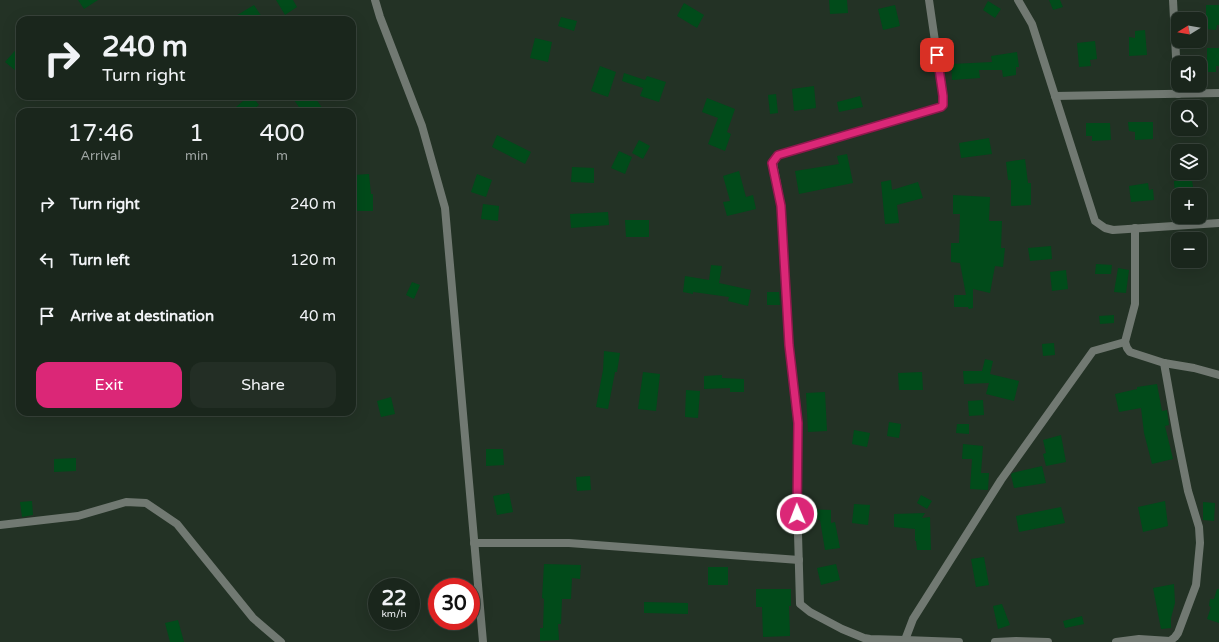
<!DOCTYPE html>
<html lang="en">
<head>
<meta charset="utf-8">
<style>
	body { margin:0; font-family:"Varela Round",sans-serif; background:#232e25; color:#f1f3f6; height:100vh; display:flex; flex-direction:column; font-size:15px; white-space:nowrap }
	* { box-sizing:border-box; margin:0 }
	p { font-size:13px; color:#9fa5a3 }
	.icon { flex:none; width:22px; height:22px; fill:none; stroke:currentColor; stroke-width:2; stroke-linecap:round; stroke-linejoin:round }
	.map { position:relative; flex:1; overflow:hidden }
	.drawer { position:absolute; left:16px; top:108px; width:340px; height:308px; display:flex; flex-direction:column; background:#1a261c; border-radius:12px; box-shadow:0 4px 16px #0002,0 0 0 1px #38433b }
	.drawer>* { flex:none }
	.hud { position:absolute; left:16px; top:16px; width:340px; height:84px; border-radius:12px; box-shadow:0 4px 16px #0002,0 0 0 1px #38433b; background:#1a261c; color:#f1f3f6; overflow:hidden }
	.needle { width:26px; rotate:259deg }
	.controls { position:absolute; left:1171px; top:12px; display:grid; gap:8px }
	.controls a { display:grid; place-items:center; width:36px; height:36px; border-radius:8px; background:#1a261c; box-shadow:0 4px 16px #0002,0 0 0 1px #38433b; font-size:20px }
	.speed { position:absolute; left:368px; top:578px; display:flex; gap:8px; font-size:20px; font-weight:700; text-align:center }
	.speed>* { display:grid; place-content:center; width:52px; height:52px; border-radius:50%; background:#1a261c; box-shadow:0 4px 16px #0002,0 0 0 1px #38433b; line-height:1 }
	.speed small { font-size:10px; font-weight:400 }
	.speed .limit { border:6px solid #d22; background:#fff; color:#111 }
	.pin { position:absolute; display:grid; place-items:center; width:34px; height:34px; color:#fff; margin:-17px; border-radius:8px; box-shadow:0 2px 6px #0006 }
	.me { position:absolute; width:44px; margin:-22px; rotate:359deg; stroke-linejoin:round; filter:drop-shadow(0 0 3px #0008) }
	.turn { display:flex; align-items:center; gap:14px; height:84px; padding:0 20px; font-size:18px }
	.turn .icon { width:52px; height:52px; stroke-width:2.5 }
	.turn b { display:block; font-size:28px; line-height:34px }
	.eta { display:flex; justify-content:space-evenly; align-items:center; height:68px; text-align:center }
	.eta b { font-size:24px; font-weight:600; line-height:28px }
	.cta { display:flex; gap:8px; margin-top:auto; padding:8px 20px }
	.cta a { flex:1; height:46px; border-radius:12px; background:#db2777; color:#fff; font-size:16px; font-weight:600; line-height:46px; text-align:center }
	.cta a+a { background:#232e25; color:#f1f3f6 }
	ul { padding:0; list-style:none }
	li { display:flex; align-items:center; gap:12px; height:56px; padding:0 20px }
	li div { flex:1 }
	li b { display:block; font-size:15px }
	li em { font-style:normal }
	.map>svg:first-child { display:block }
</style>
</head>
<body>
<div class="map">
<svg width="1219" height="642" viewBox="0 0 1219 642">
	<rect width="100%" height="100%" fill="#233225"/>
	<g fill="#014b1a">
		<path d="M78,0H98L84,9Z"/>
		<path d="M276,0H293L297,7L285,15Z"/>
		<path d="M829,0H847L848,13L830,14Z"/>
		<path d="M1049,0H1060L1063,7L1053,10Z"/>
		<path d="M988,1L1001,9L995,18L983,10Z"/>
		<path d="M684,3L704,15L697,28L677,16Z"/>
		<path d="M254,5L264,20H229Z"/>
		<path d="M895,5L900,26L883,30L878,9Z"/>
		<path d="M1206,5H1219V25H1217L1216,30L1206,29Z"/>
		<path d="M561,17L577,21L574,31L558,26Z"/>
		<path d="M1145,30L1147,55L1129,56V37L1135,38V31Z"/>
		<path d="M535,38L552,42L548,62L530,58Z"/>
		<path d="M1095,41L1097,59L1090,60L1091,66L1079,67L1077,43Z"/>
		<path d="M20,45V66L16,71L5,62Z"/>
		<path d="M1207,48H1219V66H1216V72H1207Z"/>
		<path d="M1017,52L1019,67H1016V75L1003,77L1002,70H979L980,78L952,80L951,64L992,62L991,56Z"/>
		<path d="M600,66L616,72L608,97L591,91Z"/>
		<path d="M624,73L645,80L647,76L666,82L659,102L640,96L643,88L622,81Z"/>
		<path d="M814,86L816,108L794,111L792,89Z"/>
		<path d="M776,94L778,113L770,114L768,95Z"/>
		<path d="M249,96H252L259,105L250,112H230Z"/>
		<path d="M300,96H314L325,112H292L299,107L294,100Z"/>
		<path d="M860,96L863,107L839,112L837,102Z"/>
		<path d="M707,98L735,109L727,132L731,134L725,151L708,144L718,118L702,112Z"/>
		<path d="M1128,122H1153V139L1135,140V132L1129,131Z"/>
		<path d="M1086,123H1110L1111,140L1092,141V136H1086Z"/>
		<path d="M1181,129H1198V137H1182Z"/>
		<path d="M497,135L531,152L525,164L492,147Z"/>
		<path d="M989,138L992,154L961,158L959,143Z"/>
		<path d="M639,140L650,146L643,159L632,153Z"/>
		<path d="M619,151L632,157L625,174L611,168Z"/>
		<path d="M847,154L853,183L799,194L795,171L839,164L837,156Z"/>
		<path d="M1025,159L1028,183H1031V205L1011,206V180H1008L1006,162Z"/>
		<path d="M572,167L594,168V183L571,182Z"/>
		<path d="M739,171L746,197L753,195L756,209L727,216L723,202L730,201L723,176Z"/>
		<path d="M369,174L371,194H373V211H352V193H355L353,175Z"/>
		<path d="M477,174L492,180L486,197L471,192Z"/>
		<path d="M891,180L892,190L918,182L923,198L897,205L899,223L885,224L881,182Z"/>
		<path d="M1192,180L1193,187H1199L1200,195H1175L1174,181Z"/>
		<path d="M1148,183L1149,190L1153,189L1154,200L1131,202L1129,186Z"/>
		<path d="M953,195L990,197L989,221H1002L1001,248H1005L1003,267L995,266L990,293L973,289V308L969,309L968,307H954V295H966L960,263L951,262V243H959L960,214H953Z"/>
		<path d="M483,204L499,206L498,221L481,219Z"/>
		<path d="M608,212L609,225L571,228L570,214Z"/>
		<path d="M625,220H649V237H626Z"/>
		<path d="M1051,246L1052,259L1030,261L1028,248Z"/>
		<path d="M1096,264L1112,265L1111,274H1095Z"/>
		<path d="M711,265L722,266L719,283L751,290L748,306L728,301L729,297L693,292V294L683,292L685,276L709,280Z"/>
		<path d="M1118,268L1129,270L1126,293L1114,292Z"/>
		<path d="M1066,270L1068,289L1052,291L1050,272Z"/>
		<path d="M412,282L420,285L414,299L406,295Z"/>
		<path d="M767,292H779L780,305H767Z"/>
		<path d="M1114,315V323L1100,324L1099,316Z"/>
		<path d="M1054,343L1055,355L1043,356L1042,344Z"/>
		<path d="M604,351L620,353L617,372H615L608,409L596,407L603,370Z"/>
		<path d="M985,359L993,361L990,374L1019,381L1014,401L986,394L989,383L964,384L963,371H982Z"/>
		<path d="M643,372L660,374L656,411L638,409Z"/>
		<path d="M922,372L923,390H899L898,373Z"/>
		<path d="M722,375V378L744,379V392H730V388L704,389V376Z"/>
		<path d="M1157,384L1162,411L1167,410L1169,425L1165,426L1173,459L1152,464L1144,433L1141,408L1119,412L1115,394L1137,389V387Z"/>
		<path d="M686,390L700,391L698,418L685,417Z"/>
		<path d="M825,392L827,431L808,432L806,393Z"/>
		<path d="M391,397L395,414L381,417L377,401Z"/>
		<path d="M983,400L984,415L969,416L968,401Z"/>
		<path d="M889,422L901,424L899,438L887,436Z"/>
		<path d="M957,424H969V434L956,433Z"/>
		<path d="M854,430L870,433L867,447L852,444Z"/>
		<path d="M1061,435L1066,462L1046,466L1043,454L1046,453L1043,440Z"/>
		<path d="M963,444L983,446L981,473H989L988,490L970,489L972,459H962Z"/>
		<path d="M486,449H503L504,465L486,466Z"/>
		<path d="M76,458V471L54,472V459Z"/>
		<path d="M1042,466L1046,483L1014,488L1011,475L1012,473Z"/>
		<path d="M590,476L591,490L577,491L576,477Z"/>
		<path d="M509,493L513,512L497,515L493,496Z"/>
		<path d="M921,495L932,501L927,509L917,503Z"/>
		<path d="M32,501L33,515L22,517L20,502Z"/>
		<path d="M1165,501L1168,526L1143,532L1138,507Z"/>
		<path d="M1203,502L1215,503L1214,521L1203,520Z"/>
		<path d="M854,504L870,505L868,525L852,523Z"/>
		<path d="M1061,507L1065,523L1019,532L1016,516Z"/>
		<path d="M809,509L831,510V523L835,522L840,548L825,550L820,520L809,519Z"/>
		<path d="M925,513L922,518L930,517L931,550H917L916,541H915V529L894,527V514Z"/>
		<path d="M984,557L989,585L976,587L971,559Z"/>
		<path d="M544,564L581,565L580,579L572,578L571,599H562L561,624H558L559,640L540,641V628H543L544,599L542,598Z"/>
		<path d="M836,564L840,580L821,585L817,568Z"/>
		<rect x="708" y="567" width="20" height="18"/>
		<path d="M1174,584L1175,603L1171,618V628L1161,629L1153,588Z"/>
		<path d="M756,589H791V606H789L790,636L763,637L762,607H756Z"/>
		<path d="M1217,589H1219V623L1207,619L1211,607L1209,606L1210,599H1214Z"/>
		<path d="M644,602L688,603V614L644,613Z"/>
		<path d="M1002,604L1010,625L998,629L993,606Z"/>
		<path d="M1082,616L1084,624L1065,628L1063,621Z"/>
		<path d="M178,620L184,642H170L165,623Z"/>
	</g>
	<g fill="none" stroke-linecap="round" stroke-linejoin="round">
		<g stroke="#717972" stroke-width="8">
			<path d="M375,0L380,17L422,126L445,208L483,642"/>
			<path d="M929,0L943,96V105L941,107L778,155L773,163L781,206L789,345L798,423L797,498L800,604L810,612L842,629L864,638L870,639L905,640L913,619L1001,480L1093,351L1125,342"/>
			<path d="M1018,0L1032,24L1095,221L1105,228L1113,230L1219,223"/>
			<path d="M1173,0L1178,94"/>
			<path d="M1055,96L1219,93"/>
			<path d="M1135,228V304L1125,342L1127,348L1130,352L1164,363L1194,368L1219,375"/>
			<path d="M0,525L78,516L126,502L146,503L177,524L253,618L281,642"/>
			<path d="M474,543H569L799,560"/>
			<path d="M905,640L959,642"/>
			<path d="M995,642L1016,641L1048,642"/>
			<path d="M1116,642L1139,639L1170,641L1175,637L1178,633L1196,585L1200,543L1199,527L1188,491L1177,436L1164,363"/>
		</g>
	</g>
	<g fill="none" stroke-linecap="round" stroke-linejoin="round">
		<g stroke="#8e194d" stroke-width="10">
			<path id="route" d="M797,514L798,423L789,345L781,206L772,163L778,155L941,107L943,105V96L937,55"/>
		</g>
		<use href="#route" stroke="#db2777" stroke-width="7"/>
	</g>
</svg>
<div class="controls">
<a><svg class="needle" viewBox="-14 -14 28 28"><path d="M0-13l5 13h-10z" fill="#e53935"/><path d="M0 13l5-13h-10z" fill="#9fa5a3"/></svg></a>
<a><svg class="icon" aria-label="sound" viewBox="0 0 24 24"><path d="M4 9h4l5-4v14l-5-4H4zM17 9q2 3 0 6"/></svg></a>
<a><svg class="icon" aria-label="search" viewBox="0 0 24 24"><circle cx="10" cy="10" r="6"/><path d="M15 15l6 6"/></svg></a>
<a><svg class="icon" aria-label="layers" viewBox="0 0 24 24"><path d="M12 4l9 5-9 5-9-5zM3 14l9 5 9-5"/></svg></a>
<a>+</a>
<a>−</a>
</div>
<div class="speed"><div>22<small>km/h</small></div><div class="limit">30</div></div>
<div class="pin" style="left:937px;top:55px;background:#d93025"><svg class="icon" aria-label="arrive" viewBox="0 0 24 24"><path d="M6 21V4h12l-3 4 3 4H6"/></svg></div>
<svg class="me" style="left:797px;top:514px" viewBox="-20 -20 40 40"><circle r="17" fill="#db2777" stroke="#fff" stroke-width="3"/><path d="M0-11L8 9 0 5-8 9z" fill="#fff"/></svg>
<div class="hud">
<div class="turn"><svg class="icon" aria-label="right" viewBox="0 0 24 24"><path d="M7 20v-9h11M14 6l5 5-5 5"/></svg><div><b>240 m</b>Turn right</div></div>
</div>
<section class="drawer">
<div class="eta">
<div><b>17:46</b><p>Arrival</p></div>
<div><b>1</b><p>min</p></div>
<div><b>400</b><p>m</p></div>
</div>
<ul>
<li><svg class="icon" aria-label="right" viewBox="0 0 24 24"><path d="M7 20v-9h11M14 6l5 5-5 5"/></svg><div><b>Turn right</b></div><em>240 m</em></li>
<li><svg class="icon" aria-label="left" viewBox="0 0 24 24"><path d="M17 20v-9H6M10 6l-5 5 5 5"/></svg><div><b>Turn left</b></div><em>120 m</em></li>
<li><svg class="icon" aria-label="arrive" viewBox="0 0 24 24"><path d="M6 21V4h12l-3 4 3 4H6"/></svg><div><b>Arrive at destination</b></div><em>40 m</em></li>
</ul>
<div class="cta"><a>Exit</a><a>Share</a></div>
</section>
</div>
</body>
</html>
